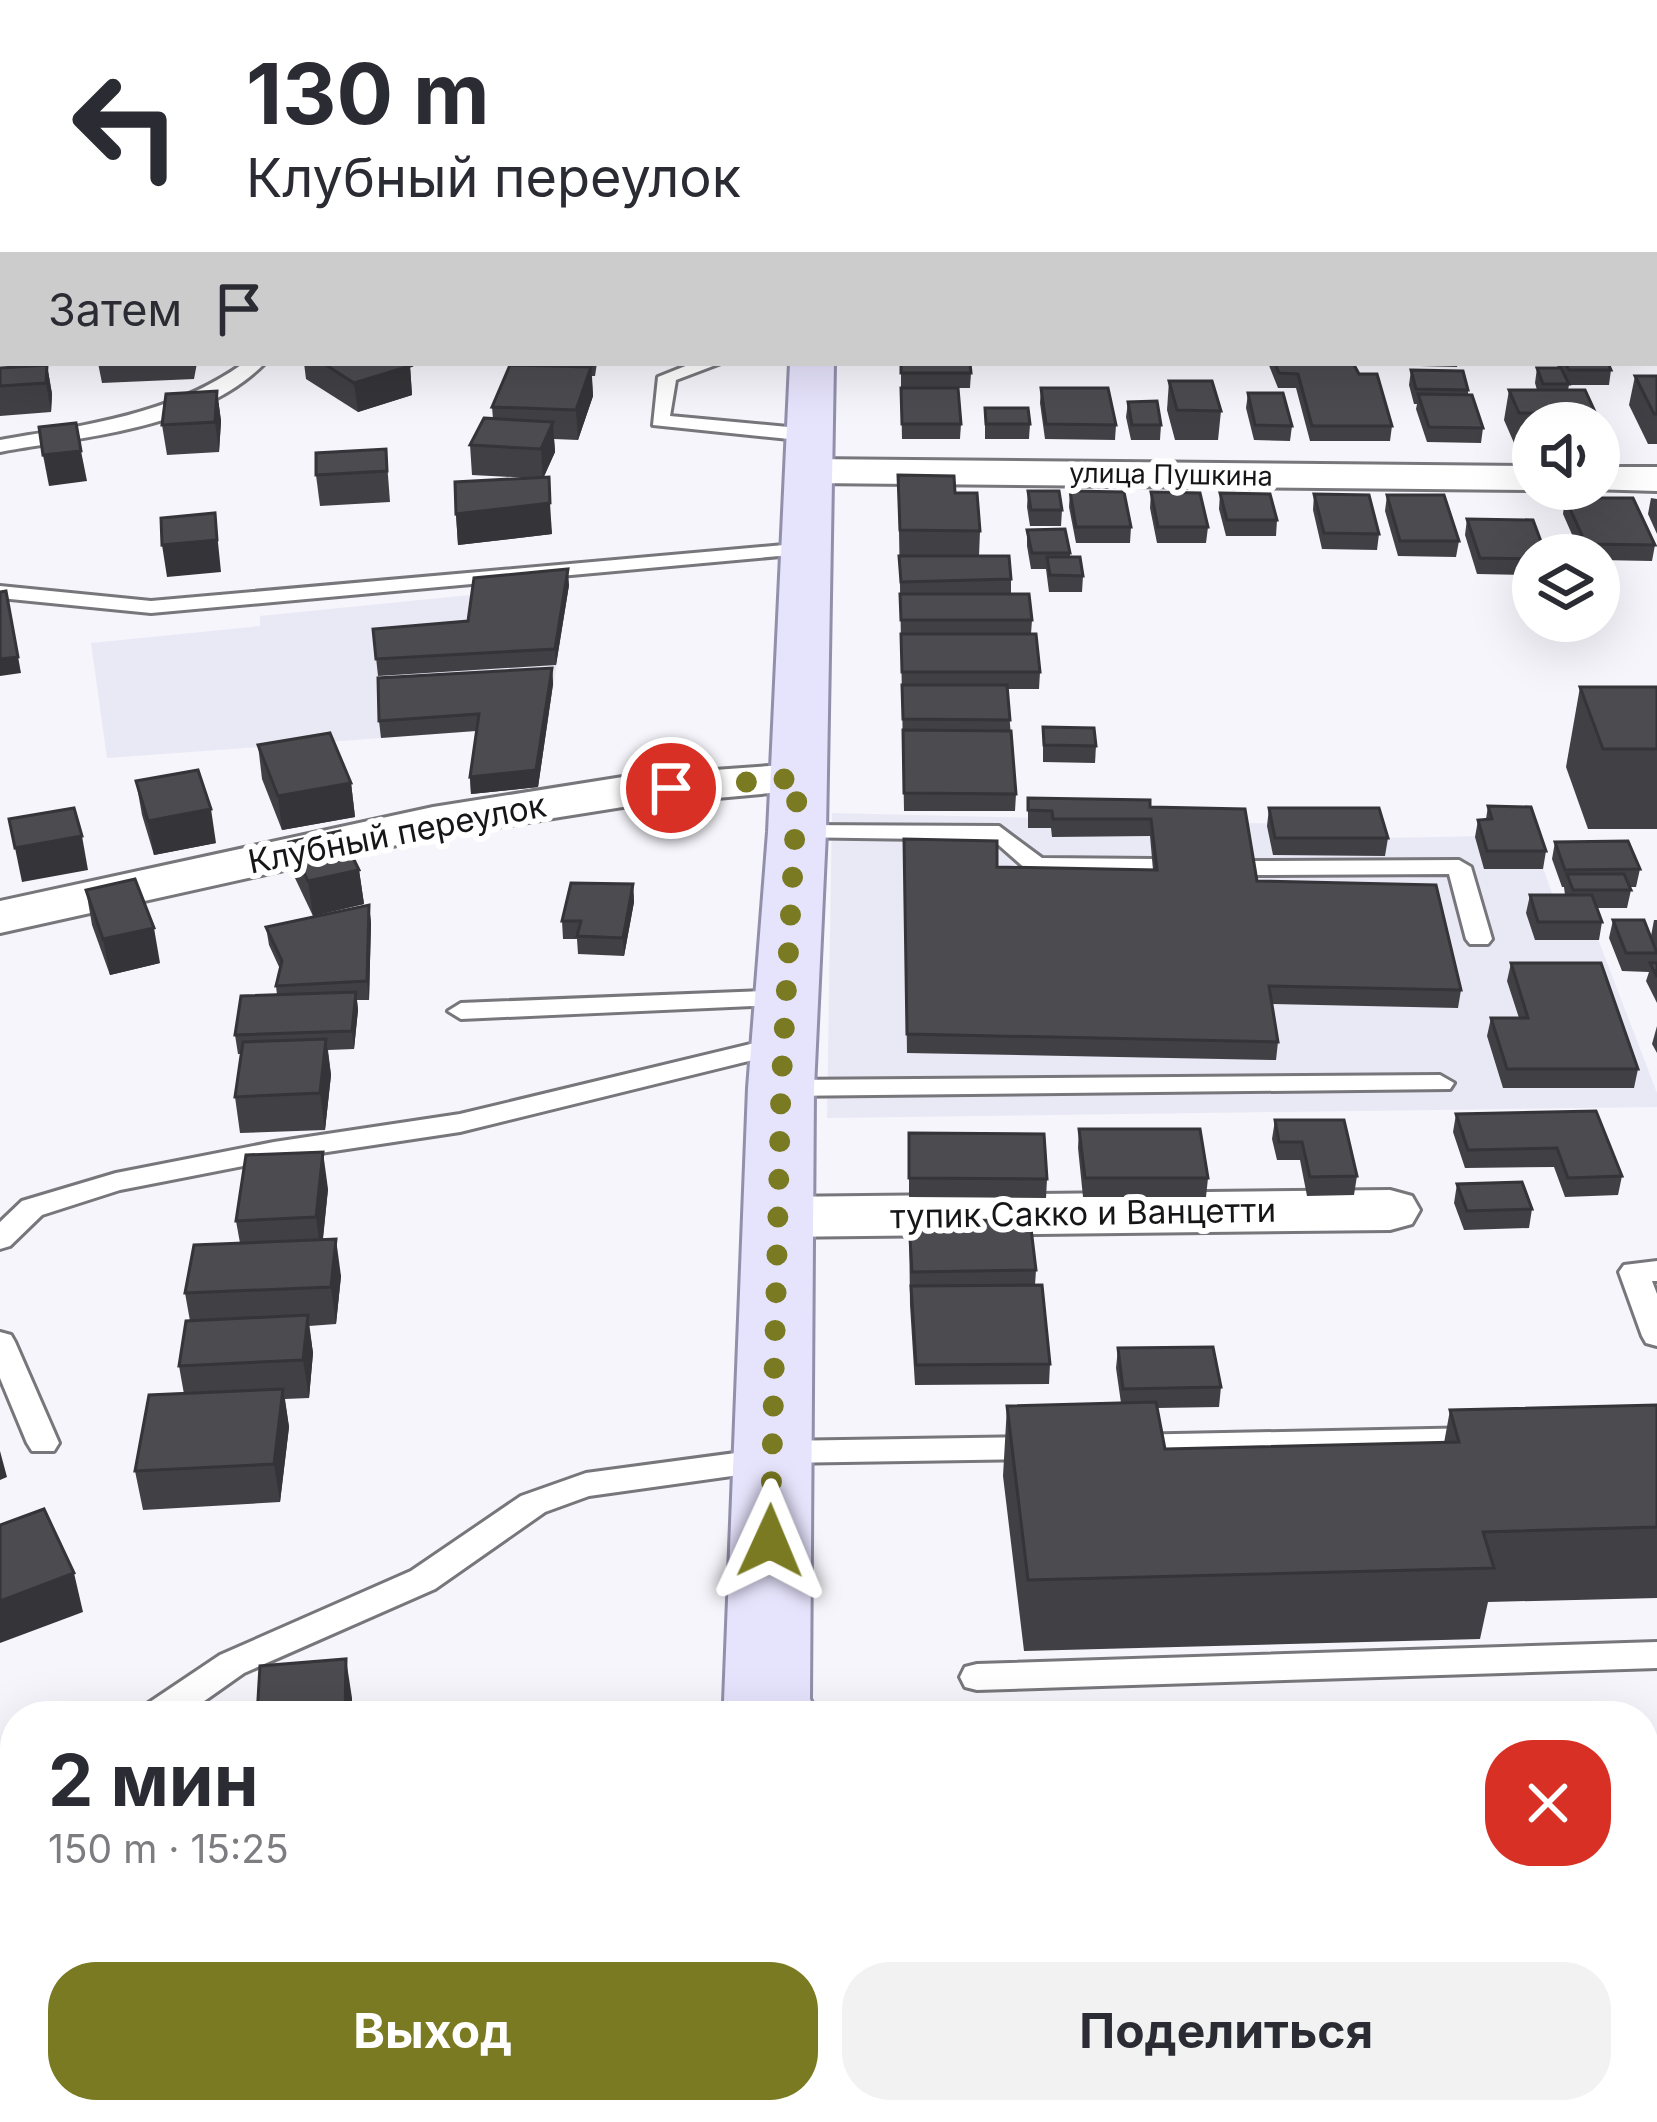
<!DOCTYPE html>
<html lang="ru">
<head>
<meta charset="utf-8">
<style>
	body { margin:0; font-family:Inter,sans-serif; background:#f2f2f3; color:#2b2b33; height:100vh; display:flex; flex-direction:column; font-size:45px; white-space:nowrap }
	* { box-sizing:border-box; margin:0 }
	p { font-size:39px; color:#7c7c81 }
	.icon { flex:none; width:66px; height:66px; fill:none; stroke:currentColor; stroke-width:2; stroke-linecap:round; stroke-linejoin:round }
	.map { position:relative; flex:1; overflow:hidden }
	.panel { position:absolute; left:0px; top:1701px; width:1659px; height:423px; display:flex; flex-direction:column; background:#fff; border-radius:48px 48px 0 0; box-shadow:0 12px 48px #0002 }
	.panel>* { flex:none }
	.guide { position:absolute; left:0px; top:0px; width:1659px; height:366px; box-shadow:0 12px 48px #0002; background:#fff; color:#2b2b33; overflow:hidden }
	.tools { position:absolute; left:1512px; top:402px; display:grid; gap:24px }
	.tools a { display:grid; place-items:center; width:108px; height:108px; border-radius:50%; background:#fff; box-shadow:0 12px 48px #0002; font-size:60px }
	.pin { position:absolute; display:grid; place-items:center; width:102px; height:102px; color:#fff; margin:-51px; border:6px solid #fff; border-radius:50%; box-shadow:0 3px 12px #0007 }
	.me { position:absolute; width:132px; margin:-66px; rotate:1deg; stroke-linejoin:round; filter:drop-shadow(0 0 9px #0008) }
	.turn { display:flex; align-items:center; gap:42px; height:252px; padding:0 48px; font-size:54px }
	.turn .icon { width:156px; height:156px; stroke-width:2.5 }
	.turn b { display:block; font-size:84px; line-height:102px }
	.then { display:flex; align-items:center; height:114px; padding:0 48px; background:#0003; gap:24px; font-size:45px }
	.round { display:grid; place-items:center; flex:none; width:126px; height:126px; border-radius:48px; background:#f2f2f3 }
	.headline { display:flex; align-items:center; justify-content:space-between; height:204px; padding:0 48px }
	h1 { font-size:72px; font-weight:700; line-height:90px }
	.primary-button { display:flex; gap:24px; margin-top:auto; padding:24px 48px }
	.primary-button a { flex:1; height:138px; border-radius:48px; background:#797a21; color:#fff; font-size:48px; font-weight:700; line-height:138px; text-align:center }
	.primary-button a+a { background:#f2f2f3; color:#2b2b33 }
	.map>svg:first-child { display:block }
</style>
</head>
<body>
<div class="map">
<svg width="1657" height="2122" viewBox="0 0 1657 2122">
	<rect width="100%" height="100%" fill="#f5f5fb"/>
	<g fill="#e9e8f5">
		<path d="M569,585L538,787L471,794L479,731L107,758L91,643L260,626V616Z"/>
		<path d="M832,813L1376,826L1381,838L1488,836L1528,825L1559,913H1588L1657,1093V1107L827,1118Z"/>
	</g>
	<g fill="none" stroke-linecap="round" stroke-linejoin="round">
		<g stroke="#77767b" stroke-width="6">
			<g id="lane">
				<rect x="0" y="76" width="3" height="8"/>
				<path d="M1656,142L1657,143V154L1656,153Z"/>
				<path d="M1657,236V247H1656V236Z"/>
				<path d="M244,363H265C200,429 86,436 0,452V440C85,425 172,415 244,363Z"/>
				<path d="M693,363H721L676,380L670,416L809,429L819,435L809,441L653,425L658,377Z"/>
				<path d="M806,543L816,549L813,553L151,613L0,598V586L151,601Z"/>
				<path d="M797,825L999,826L1042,858L1153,859L1165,866L1153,873L1036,872L1027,870L993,840L788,837L785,832Z"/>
				<path d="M1459,860L1471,867L1492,939L1488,944H1470L1466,939L1449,874L1250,875L1238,868L1250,861Z"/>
				<path d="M787,990L796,992L800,998L796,1004L461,1019L448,1011L461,1003Z"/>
				<path d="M784,1036L797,1044L793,1050L460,1132L274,1160L120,1190L42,1215L10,1246L0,1249V1222L22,1201L116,1173L274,1142L460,1114Z"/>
				<path d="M1440,1075L1454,1083L1450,1089L781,1096L767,1088L781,1080Z"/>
				<path d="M1657,1261V1281H1652L1657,1294V1346L1646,1343L1642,1336L1619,1272L1624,1265Z"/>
				<path d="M0,1332L11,1335L15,1342L59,1443L54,1451H32L27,1443L0,1378Z"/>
				<path d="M1479,1428L1490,1431L1495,1439L1490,1447L1479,1450L1127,1457L1116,1454L1111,1446L1116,1438L1127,1435Z"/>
				<path d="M1041,1437L1052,1440L1057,1448L1052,1456L1041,1459L781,1463L767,1471L589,1496L545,1512L435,1589L244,1673L183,1716H138L144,1706L220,1655L411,1571L521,1496L586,1473L765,1449L779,1441Z"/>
				<path d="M1657,1642V1668L977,1690L965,1687L960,1677L965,1667L977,1664Z"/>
				<path d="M15,1918V1958L0,1964V1924Z"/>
				<path d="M1216,2109H1256L1261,2122H1221Z"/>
			</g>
		</g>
		<g stroke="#77767b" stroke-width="6">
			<g id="street">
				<rect x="1656" y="93" width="1" height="18"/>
				<path d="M809,459L1533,466V489H1539L1533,490L809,483L794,480L788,471L794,462Z"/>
				<path d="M1599,467H1657V491L1589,489H1599Z"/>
				<path d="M798,764L815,769L823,779L815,789L629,806L433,837L0,933V901L433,807L629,776Z"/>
				<path d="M1390,1190L1412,1196L1420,1210L1412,1224L1390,1230L777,1237L755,1231L746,1217L755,1203L777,1197Z"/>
			</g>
		</g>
		<g stroke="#77767b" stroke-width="6">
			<g id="secondary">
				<rect x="717" y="2109" width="98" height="13"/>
				<path d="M950,2109H1058L1052,2122H944Z"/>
			</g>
		</g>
		<g stroke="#928fab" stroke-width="6">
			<g id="primary">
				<rect x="807" y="0" width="34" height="3"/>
				<path d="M790,363H834L826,832L814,1088L810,1699L819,1716H732L724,1702L748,1088L768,832Z"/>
				<path d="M1657,1814V1888L1644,1889V1815Z"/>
			</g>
		</g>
		<use href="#lane" fill="#fff" fill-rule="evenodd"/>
		<use href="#street" fill="#fff" fill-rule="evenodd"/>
		<use href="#secondary" fill="#f2f1fe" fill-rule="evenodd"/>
		<use href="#primary" fill="#e6e3fc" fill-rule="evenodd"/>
	</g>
	<g fill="#414045">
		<rect x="237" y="0" width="58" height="3"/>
		<path d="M1304,0H1594L1366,3H1306Z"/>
		<path d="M1633,0H1657V50L1656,3H1632Z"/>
		<rect x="0" y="186" width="3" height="44"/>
		<path d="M98,363H197L194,379L102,383Z"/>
		<path d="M304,363H405L410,366L412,395L358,412L306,379Z"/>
		<path d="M522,363H597L595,376H592L593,396L578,440L554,439L555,452L543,478L552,534L458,545L456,514L532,478L472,475L470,445L493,419L492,407Z"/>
		<path d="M901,363L971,373L970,388H901Z"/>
		<path d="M1268,363H1353L1392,426L1390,441H1310L1296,388H1278Z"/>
		<path d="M1418,363H1458L1457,367L1419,366Z"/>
		<path d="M1556,363H1608L1611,370L1609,385H1569L1568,390L1596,414L1594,423H1533V443H1514L1504,420L1509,390H1537L1535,383L1537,368H1558Z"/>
		<path d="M47,365L52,394L51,412L0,416V368Z"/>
		<path d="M1411,370L1468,390V395L1483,428L1481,443L1427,442L1416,409L1417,404H1414L1409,385Z"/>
		<path d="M1635,376H1657V444H1648L1629,405Z"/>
		<path d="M1169,381L1221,411L1218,440H1175L1167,410Z"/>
		<path d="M901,388L961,424L960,439H902Z"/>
		<path d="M1041,388L1116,425L1115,440L1045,439L1040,403Z"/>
		<path d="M217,391L221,421L219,452L167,455L162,425Z"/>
		<path d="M1248,393L1292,426L1290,441L1254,440L1246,408Z"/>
		<path d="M1128,402L1161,425L1160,440H1131L1126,417Z"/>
		<path d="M985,408L1030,424L1029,439H985Z"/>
		<path d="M386,449L390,502L320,506L316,475Z"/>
		<path d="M898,475L955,493L980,531L979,556L1011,579V594L1032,620L1031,634L1040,672L1039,689H1007L1016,794L1015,811H904Z"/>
		<path d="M1028,491L1062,510L1061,526H1030L1027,507Z"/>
		<path d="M1070,491L1131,527L1130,543H1076L1069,507Z"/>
		<path d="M1151,492L1208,527L1206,543H1157L1150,508Z"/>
		<path d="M1220,493L1277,520L1276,536H1226L1219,509Z"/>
		<path d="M1314,494L1379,534L1377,550L1322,549L1313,510Z"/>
		<path d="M1387,495L1459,541L1456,557L1398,556L1385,511Z"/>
		<path d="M1565,498L1655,545L1652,561L1599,560V555H1581L1563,514Z"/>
		<path d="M1651,498L1657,499V534L1648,514Z"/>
		<path d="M1467,519L1533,555V575L1477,574L1465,535Z"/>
		<path d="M1027,530L1070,553V557L1083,576L1082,592H1049L1046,569H1031L1027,546Z"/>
		<path d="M569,585L556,665L378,676L373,629L468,621Z"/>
		<path d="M552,668L553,684L538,787L471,794L470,777L476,731L381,738L379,721Z"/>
		<path d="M1580,687H1657V829H1588L1566,767Z"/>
		<path d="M1043,727L1096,746L1095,763L1043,762Z"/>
		<path d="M258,745L351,783L355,817L282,830L262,779Z"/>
		<path d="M136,781L216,843L154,855L142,815Z"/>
		<path d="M1028,798L1150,807L1257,881L1461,990L1458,1008L1272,1004L1278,1042L1276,1060L907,1053L904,839L997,867L1153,870L1150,836L1052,837L1051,828H1028Z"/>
		<path d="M1488,806L1546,851L1543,869H1484L1475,837L1478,820L1486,819Z"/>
		<path d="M1269,808L1388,838L1385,856L1273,855L1267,826Z"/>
		<path d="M289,842L359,870L364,904L313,916L294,876Z"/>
		<path d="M1555,842L1640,869L1636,887H1630L1631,890L1627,908H1597L1602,922L1599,940H1535L1526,913L1530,895H1565L1564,887H1562L1552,859Z"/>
		<path d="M633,884L634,902L624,956L578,954L577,939H563L562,921Z"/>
		<path d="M86,890L160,963L110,975L92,925Z"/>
		<path d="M369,905L371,923L369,1000H357L358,1010L354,1049L328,1050L331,1075L325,1130L240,1133L235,1097L241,1054H238L235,1035L277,995L276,986L280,969L269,945L266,927Z"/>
		<path d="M1613,920L1651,936L1654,920H1657V1003L1646,981L1649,972L1622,971L1609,938Z"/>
		<path d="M1511,963L1638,1069L1634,1088H1503L1487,1036L1491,1018H1519L1507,981Z"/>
		<path d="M1657,1026V1053L1652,1044Z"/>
		<path d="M1596,1111L1622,1176L1618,1195L1565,1197L1554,1167L1465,1168L1453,1132L1456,1114Z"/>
		<path d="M1275,1120L1357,1176L1354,1195L1307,1196L1300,1160H1277L1272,1139Z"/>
		<path d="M1079,1129L1208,1178L1206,1197H1083L1078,1148Z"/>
		<path d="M909,1133L1047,1179L1046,1198L909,1197Z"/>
		<path d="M1457,1184L1532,1209L1529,1228L1464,1230L1454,1203Z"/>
		<path d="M328,1189L323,1239L341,1276L336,1324L309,1326L313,1353L309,1398L285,1399L289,1427L280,1502L143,1510L135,1471L184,1394L179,1366L190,1321L185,1293L240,1243L236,1221Z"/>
		<path d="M909,1221L1036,1270L1035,1285L1050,1364L1049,1384L915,1385L910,1305Z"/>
		<path d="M1118,1348L1221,1387L1219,1407L1157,1408L1165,1449L1444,1443L1450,1410L1657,1405V1598L1488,1602L1480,1639L1024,1651L1003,1476L1007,1406L1121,1403L1116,1368Z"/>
	</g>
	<g fill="#353438">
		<path d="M3,271V294L1,301L0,281Z"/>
		<path d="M47,365L52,394L51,412L46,383Z"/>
		<path d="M410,366L412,395L358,412L354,383Z"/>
		<path d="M591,367L593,396L578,440L576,410Z"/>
		<path d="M217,391L221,421L219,452L215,422Z"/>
		<path d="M553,422L555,452L543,479L541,449Z"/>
		<path d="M81,451L87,481L49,486L43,455Z"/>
		<path d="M550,503L552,534L458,545L456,514Z"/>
		<path d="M215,513L221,572L167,577L162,545Z"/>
		<path d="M568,569L569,585L556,665L555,649Z"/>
		<path d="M6,591L21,673L0,676V659Z"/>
		<path d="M552,668L553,684L538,787L471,794L470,777Z"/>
		<path d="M351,783L355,817L282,830L278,796Z"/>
		<path d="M211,809L216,843L154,855L148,821Z"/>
		<path d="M82,836L88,870L22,882L15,848Z"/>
		<path d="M359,870L364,904L313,916L308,881Z"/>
		<path d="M633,884L634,902L624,956L623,938Z"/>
		<path d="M369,905L371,923L369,1000L367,981Z"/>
		<path d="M154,928L160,963L110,975L103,939Z"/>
		<path d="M356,992L358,1010L354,1049L352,1031Z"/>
		<path d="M326,1039L331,1075L325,1130L320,1093Z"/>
		<path d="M323,1152L328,1189L321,1255L316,1217Z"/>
		<path d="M336,1239L341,1276L336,1324L331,1287Z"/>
		<path d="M308,1315L313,1353L309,1398L303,1360Z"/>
		<path d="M283,1389L289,1427L280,1502L274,1464Z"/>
		<path d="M0,1451L7,1477L0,1480Z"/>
		<path d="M74,1573L83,1612L0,1643V1601Z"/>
		<path d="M346,1659L352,1698V1716H345Z"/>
		<path d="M345,2109H354V2122H344Z"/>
	</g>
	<g fill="#4c4b50" stroke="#353438" stroke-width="3">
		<rect x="479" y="0" width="46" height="3"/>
		<path d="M715,0H753L752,3H715Z"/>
		<path d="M893,0H963V1L893,3Z"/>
		<path d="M1319,0H1364L1366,3H1321Z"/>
		<path d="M1642,0H1657V22L1656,3H1644Z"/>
		<path d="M3,91V108L0,109V92Z"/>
		<rect x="0" y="186" width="3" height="17"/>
		<path d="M323,363H405L410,366L354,383Z"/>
		<path d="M901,363H970L971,373H901Z"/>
		<path d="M1275,363H1353L1359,374H1377L1392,426H1312L1298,374L1279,373Z"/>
		<path d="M1565,363H1608L1611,370H1569Z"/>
		<path d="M47,365L46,383L0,386V368Z"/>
		<path d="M510,365L591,367L576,410L492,407Z"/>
		<path d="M1537,368H1561L1569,384H1543Z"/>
		<path d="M1411,370L1463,371L1468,390L1416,389Z"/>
		<path d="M1635,376H1657V414H1654Z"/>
		<path d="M1169,381H1212L1221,411L1177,410Z"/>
		<path d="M901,388H958L961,424H902Z"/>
		<path d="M1041,388H1108L1116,425L1046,424Z"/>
		<path d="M1509,390H1585L1596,414L1519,413Z"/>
		<path d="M217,391L215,422L162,425L166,394Z"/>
		<path d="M1248,393H1283L1292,426L1255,425Z"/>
		<path d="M1418,394L1472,395L1483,428L1429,427Z"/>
		<path d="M1157,401L1161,425H1132L1128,402Z"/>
		<path d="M985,408H1028L1030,424H986Z"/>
		<path d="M484,418L553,422L541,449L470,445Z"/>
		<path d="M76,423L81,451L43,455L39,427Z"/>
		<path d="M386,449L387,471L316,475V453Z"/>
		<path d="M898,475L954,476L955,493H977L980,531L900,530Z"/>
		<path d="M549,477L550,503L456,514L455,482Z"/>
		<path d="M1028,491H1059L1062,510H1031Z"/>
		<path d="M1070,491L1124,492L1131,527H1076Z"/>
		<path d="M1151,492L1200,493L1208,527H1158Z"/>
		<path d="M1220,493L1270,494L1277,520H1227Z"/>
		<path d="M1314,494L1369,495L1379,534L1324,533Z"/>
		<path d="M1387,495H1444L1459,541H1400Z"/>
		<path d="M1565,498H1633L1655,545L1586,544Z"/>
		<path d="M215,513L217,540L162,545L161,518Z"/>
		<path d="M1467,519L1533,520L1546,555H1533V559L1480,558Z"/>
		<path d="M1065,529L1070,553H1032L1027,530Z"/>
		<path d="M899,556H1009L1011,579L901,582Z"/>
		<path d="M1047,557H1080L1083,576L1050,575Z"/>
		<path d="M568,569L555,649L376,659L373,629L468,621L474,578Z"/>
		<path d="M6,591L18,657L0,659V592Z"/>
		<path d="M900,594H1029L1032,620H901Z"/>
		<path d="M901,634H1036L1040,672H902Z"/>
		<path d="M552,668L536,770L470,777L479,714L379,721L378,678Z"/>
		<path d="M902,685H1007L1010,720L903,719Z"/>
		<path d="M1580,687H1657V749H1603Z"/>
		<path d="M1043,727L1094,728L1096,746L1044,745Z"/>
		<path d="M903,730L1011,731L1016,794L904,793Z"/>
		<path d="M330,733L351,783L278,796L258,745Z"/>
		<path d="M198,770L211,809L148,821L136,781Z"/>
		<path d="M1028,798L1150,800V807L1245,809L1257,881L1436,885L1461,990L1269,986L1278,1042L907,1034L904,839L997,841V867L1157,870L1151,819H1053L1052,811L1028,810Z"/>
		<path d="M1488,806L1531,807L1546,851H1487L1478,820L1492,819Z"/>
		<path d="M74,808L82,836L15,848L9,819Z"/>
		<path d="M1269,808H1379L1388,838H1275Z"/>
		<path d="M340,831L359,870L308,881L289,842Z"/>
		<path d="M1628,841L1640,869L1565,870L1555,842Z"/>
		<path d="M1567,874H1624L1631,890H1573Z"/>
		<path d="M135,879L154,928L103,939L86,890Z"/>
		<path d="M571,883L633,884L623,938L577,936L581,921H562Z"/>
		<path d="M1530,895H1592L1602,922H1538Z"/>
		<path d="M369,905L367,981L276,986L282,961L266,927Z"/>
		<path d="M1613,920H1644L1657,953H1626Z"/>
		<path d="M1511,963H1601L1638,1069H1507L1491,1018H1528Z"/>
		<path d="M1650,963H1657V977Z"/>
		<path d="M356,992L352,1031L235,1035L241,996Z"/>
		<path d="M326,1039L320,1093L235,1097L243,1042Z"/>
		<path d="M1596,1111L1622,1176L1568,1178L1557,1148L1468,1150L1456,1114Z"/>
		<path d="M1275,1120H1344L1357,1176L1310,1177L1302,1142H1279Z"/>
		<path d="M1079,1129H1200L1208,1178H1085Z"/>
		<path d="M909,1133L1044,1134L1047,1179L909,1178Z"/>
		<path d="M323,1152L316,1217L236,1221L246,1155Z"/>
		<path d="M1522,1182L1532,1209L1467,1211L1457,1184Z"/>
		<path d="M1030,1220L1036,1270L912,1272L909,1221Z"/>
		<path d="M336,1239L331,1287L185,1293L194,1245Z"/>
		<path d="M1042,1285L1050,1364L916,1365L911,1286Z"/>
		<path d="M308,1315L303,1360L179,1366L186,1321Z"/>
		<path d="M1213,1347L1221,1387L1123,1389L1118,1348Z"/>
		<path d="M283,1389L274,1464L135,1471L149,1395Z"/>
		<path d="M1156,1402L1165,1449L1459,1442L1450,1410L1657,1405V1527L1483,1532L1494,1568L1028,1580L1007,1406Z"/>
		<path d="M44,1509L74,1573L0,1601V1525Z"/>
		<path d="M346,1659L345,1716H257L260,1666Z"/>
		<path d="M245,2109H345L344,2122H243Z"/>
	</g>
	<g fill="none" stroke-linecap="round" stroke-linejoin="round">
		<path stroke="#797a21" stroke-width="21" stroke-dasharray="0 37.8" d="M671,788L798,778L781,1088L770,1541"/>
	</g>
	<g text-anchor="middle" stroke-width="12" stroke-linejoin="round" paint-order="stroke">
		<g font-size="27" fill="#161618" stroke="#fff">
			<text transform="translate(1171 475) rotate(1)" y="9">улица Пушкина</text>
		</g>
		<g font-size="33" fill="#161618" stroke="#fff">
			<text transform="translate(397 833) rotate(-11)" y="12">Клубный переулок</text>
			<text transform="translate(1083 1213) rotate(-1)" y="12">тупик Сакко и Ванцетти</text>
		</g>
	</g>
</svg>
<div class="tools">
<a><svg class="icon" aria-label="sound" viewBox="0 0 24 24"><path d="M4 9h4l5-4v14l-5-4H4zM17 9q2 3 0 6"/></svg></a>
<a><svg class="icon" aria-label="layers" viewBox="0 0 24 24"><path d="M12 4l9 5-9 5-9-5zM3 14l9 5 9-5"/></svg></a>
</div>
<div class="pin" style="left:671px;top:788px;background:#d93025"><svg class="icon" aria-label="arrive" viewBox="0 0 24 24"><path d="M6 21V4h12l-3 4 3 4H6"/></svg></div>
<svg class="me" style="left:770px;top:1541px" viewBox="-20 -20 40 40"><path d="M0-17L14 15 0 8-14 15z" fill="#797a21" stroke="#fff" stroke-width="4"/></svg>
<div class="guide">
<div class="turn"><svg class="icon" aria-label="left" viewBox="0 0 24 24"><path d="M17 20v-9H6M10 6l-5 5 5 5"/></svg><div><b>130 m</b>Клубный переулок</div></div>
<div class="then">Затем<svg class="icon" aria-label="arrive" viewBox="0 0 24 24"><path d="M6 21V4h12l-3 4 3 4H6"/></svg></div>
</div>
<section class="panel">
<div class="headline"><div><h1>2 мин</h1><p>150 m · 15:25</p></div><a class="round" style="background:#d93025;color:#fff"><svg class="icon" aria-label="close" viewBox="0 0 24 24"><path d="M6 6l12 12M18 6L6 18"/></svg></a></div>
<div class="primary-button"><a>Выход</a><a>Поделиться</a></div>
</section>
</div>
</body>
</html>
